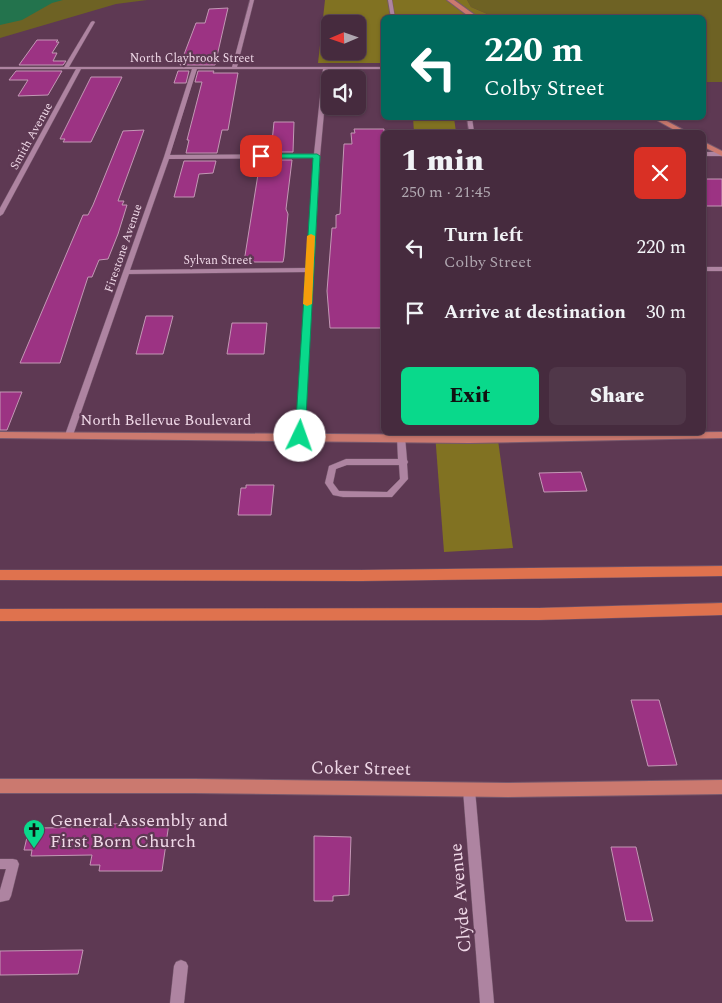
<!DOCTYPE html>
<html lang="en">
<head>
<meta charset="utf-8">
<style>
	body { margin:0; font-family:Spectral,serif; background:#503749; color:#f1f3f6; height:100vh; display:flex; flex-direction:column; font-size:19px; white-space:nowrap }
	* { box-sizing:border-box; margin:0 }
	p { font-size:16px; color:#b0a7b0 }
	.icon { flex:none; width:28px; height:28px; fill:none; stroke:currentColor; stroke-width:2; stroke-linecap:round; stroke-linejoin:round }
	.map { position:relative; flex:1; overflow:hidden }
	.sheet { position:absolute; left:381px; top:130px; width:325px; height:305px; display:flex; flex-direction:column; background:#462b3e; border-radius:8px; box-shadow:0 1px 4px #0004,0 0 0 1px #5e4758 }
	.sheet>* { flex:none }
	.top-card { position:absolute; left:381px; top:15px; width:325px; height:105px; border-radius:8px; box-shadow:0 1px 4px #0004,0 0 0 1px #5e4758; background:#00695c; color:#fff; overflow:hidden }
	.needle { width:32px; rotate:268deg }
	.controls { position:absolute; left:321px; top:15px; display:grid; gap:10px }
	.controls a { display:grid; place-items:center; width:45px; height:45px; border-radius:8px; background:#462b3e; box-shadow:0 1px 4px #0004,0 0 0 1px #5e4758; font-size:25px }
	.pin { position:absolute; display:grid; place-items:center; width:42px; height:42px; color:#fff; margin:-21px; border-radius:10px; box-shadow:0 2px 8px #0006 }
	.me { position:absolute; width:55px; margin:-28px; rotate:3deg; stroke-linejoin:round; filter:drop-shadow(0 0 4px #0008) }
	.turn { display:flex; align-items:center; gap:18px; height:105px; padding:0 20px; font-size:22px }
	.turn .icon { width:65px; height:65px; stroke-width:2.5 }
	.turn b { display:block; font-size:35px; line-height:42px }
	.round { display:grid; place-items:center; flex:none; width:52px; height:52px; border-radius:8px; background:#503749 }
	.head { display:flex; align-items:center; justify-content:space-between; height:85px; padding:0 20px }
	h1 { font-size:30px; font-weight:800; line-height:38px }
	.action { display:flex; gap:10px; margin-top:auto; padding:10px 20px }
	.action a { flex:1; height:58px; border-radius:8px; background:#09d98b; color:#111; font-size:20px; font-weight:800; line-height:58px; text-align:center }
	.action a+a { background:#503749; color:#f1f3f6 }
	ul { padding:0; list-style:none }
	li { display:flex; align-items:center; gap:15px; height:65px; padding:0 20px }
	li div { flex:1 }
	li b { display:block; font-size:19px }
	li em { font-style:normal }
	.map>svg:first-child { display:block }
</style>
</head>
<body>
<div class="map">
<svg width="722" height="1003" viewBox="0 0 722 1003">
	<rect width="100%" height="100%" fill="#5e3953"/>
	<g fill="#6e6224">
		<path d="M0,0H147L116,4L0,38Z"/>
		<path d="M467,0H722V82H704V18L494,17L471,7Z"/>
	</g>
	<g fill="#817222" fill-rule="evenodd">
		<path d="M325,0H467L471,7L494,17L384,18V63H318ZM330,24H358V51H330Z"/>
		<path d="M413,118H454L456,132H414Z"/>
		<path d="M435,433H497L513,548L444,552Z"/>
	</g>
	<path fill="#23734d" d="M0,0H63L52,3L22,20L0,25Z"/>
	<g fill="#9c3383" stroke="#c398b5">
		<path d="M228,8L215,65H180L196,23H205L209,9Z"/>
		<path d="M37,40H58L56,42H59L52,53H57L53,61H66L63,65H19Z"/>
		<path d="M16,71H62L48,95L18,96L28,80H9Z"/>
		<path d="M178,71H189L186,83H174Z"/>
		<path d="M198,71H214L213,73H238L228,130H222L217,153H186L189,140H187L202,82H195Z"/>
		<path d="M91,77H122L91,142H63L65,139H60Z"/>
		<path d="M274,122H294L293,152H271Z"/>
		<path d="M354,129H384V328H330L327,291L332,228H336V215L340,214L344,144H352L351,133H355Z"/>
		<path d="M144,130L118,201H124L122,205H127L118,234L108,259L99,260L92,277H88L60,363H20L83,215H88L93,205L123,131Z"/>
		<path d="M270,160H292L286,209L288,214L284,257L283,262H244L259,168H269Z"/>
		<path d="M184,161H216L213,173L199,174L194,197H174Z"/>
		<rect x="704" y="179" width="18" height="27"/>
		<path d="M146,316H173L163,354H136Z"/>
		<path d="M232,323H267L264,354H227Z"/>
		<path d="M0,392H22L7,430H0Z"/>
		<path d="M581,472L587,491L544,492L539,473Z"/>
		<path d="M246,485H274L271,515H238L241,488H246Z"/>
		<path d="M631,700H659L677,765L648,766Z"/>
		<path d="M169,823L162,871H99L100,865H90L92,855L31,856L32,850H24L28,833H37L38,828L107,827L108,824Z"/>
		<path d="M314,836L351,837L349,895L333,896V901H314Z"/>
		<path d="M611,847H636L653,921H626Z"/>
		<path d="M83,950L78,974L0,975V951Z"/>
	</g>
	<g fill="none" stroke-linecap="round" stroke-linejoin="round">
		<g stroke="#76586d" stroke-width="1">
			<g id="minor">
				<path d="M250,0H254L237,67H384V69H328L320,156L304,436L300,438L296,436L307,272L129,274L73,435L69,437H66L65,435L164,157L192,69H81L3,214L0,216V208L76,69H0V67H64L91,22L93,21L95,22L69,67H232ZM197,69H323L314,154L170,155ZM314,158L307,268L130,270L169,159Z"/>
				<path d="M388,0H392L395,18H391Z"/>
				<path d="M467,118H472L474,132H469Z"/>
				<rect x="704" y="152" width="18" height="4"/>
				<rect x="704" y="267" width="18" height="4"/>
				<path d="M398,435H404L405,437L407,460L408,462L407,464L408,479L392,497H343L333,495L325,483L329,466L346,459H398L397,437ZM347,465H399L400,479L387,492L339,491L333,483L336,469Z"/>
				<path d="M469,785L473,787L475,790L494,1003H480L463,790L465,787Z"/>
				<path d="M0,859H13L17,860L19,864L11,896L9,900L0,902V890L6,869H0Z"/>
				<path d="M181,960L186,962L188,966L184,1003H170L174,966L176,962Z"/>
			</g>
		</g>
		<g stroke="#76586d" stroke-width="2">
			<g id="major">
				<path d="M447,0H454L479,18H471Z"/>
				<path d="M653,118H661L687,132H678Z"/>
				<path d="M704,142L722,151V156L704,147Z"/>
				<path d="M0,432L469,435L722,432V438L469,443L0,438Z"/>
				<path d="M0,779H194L507,783L722,780V794L507,797L194,793H0Z"/>
			</g>
		</g>
		<g stroke="#76586d" stroke-width="1">
			<g id="highway">
				<path d="M722,566V576L361,581L0,580V570H361Z"/>
				<path d="M722,603V615L539,620L0,621V609L539,608Z"/>
			</g>
		</g>
		<use href="#minor" fill="#ae84a1" fill-rule="evenodd"/>
		<use href="#major" fill="#cb796f" fill-rule="evenodd"/>
		<use href="#highway" fill="#df724e" fill-rule="evenodd"/>
	</g>
	<path fill="#09d98b" stroke="#068d5a" d="M261,154H317L320,156L305,436L300,439L295,436L313,158H258L257,156Z"/>
	<path fill="#f59e0b" d="M311,234L315,236L312,304L307,306L303,304L307,236Z"/>
	<defs>
		<g id="church-pin" transform="scale(1.125)"><path d="M0 17L-7.5 6A9.5 9.5 0 1 1 7.5 6Z" fill="#09d98b" stroke="#5e3953"/><path d="M-1.2-6h2.4v3.5h3.3v2.4h-3.3V6h-2.4V-.1h-3.3v-2.4h3.3Z" fill="#111"/></g>
	</defs>
	<g fill-rule="evenodd">
		<use href="#church-pin" x="34" y="830"/>
	</g>
	<g text-anchor="middle" stroke-width="4.5" stroke-linejoin="round" paint-order="stroke">
		<g font-size="12" fill="#f0d9e8" stroke="#5e3953">
			<text x="192" y="62">North Claybrook Street</text>
			<text transform="translate(31 136) rotate(-61)" y="4">Smith Avenue</text>
			<text transform="translate(123 248) rotate(-71)" y="4">Firestone Avenue</text>
			<text x="218" y="264">Sylvan Street</text>
		</g>
		<g font-size="15" fill="#f0d9e8" stroke="#5e3953">
			<text x="166" y="425">North Bellevue Boulevard</text>
		</g>
		<g font-size="18" fill="#f0d9e8" stroke="#5e3953">
			<text transform="translate(361 768) rotate(1)" y="6">Coker Street</text>
			<text transform="translate(460 898) rotate(-95)" y="6">Clyde Avenue</text>
		</g>
		<g font-size="18" fill="#f0d9e8" stroke="#5e3953" text-anchor="start">
			<text x="50" y="826">General Assembly and<tspan x="50" dy="21">First Born Church</tspan></text>
		</g>
	</g>
</svg>
<div class="controls">
<a><svg class="needle" viewBox="-14 -14 28 28"><path d="M0-13l5 13h-10z" fill="#e53935"/><path d="M0 13l5-13h-10z" fill="#b0a7b0"/></svg></a>
<a><svg class="icon" aria-label="sound" viewBox="0 0 24 24"><path d="M4 9h4l5-4v14l-5-4H4zM17 9q2 3 0 6"/></svg></a>
</div>
<div class="pin" style="left:261px;top:156px;background:#d93025"><svg class="icon" aria-label="arrive" viewBox="0 0 24 24"><path d="M6 21V4h12l-3 4 3 4H6"/></svg></div>
<svg class="me" style="left:300px;top:436px" viewBox="-20 -20 40 40"><circle r="19" fill="#fff"/><path d="M0-13L10 11 0 6-10 11z" fill="#09d98b"/></svg>
<div class="top-card">
<div class="turn"><svg class="icon" aria-label="left" viewBox="0 0 24 24"><path d="M17 20v-9H6M10 6l-5 5 5 5"/></svg><div><b>220 m</b>Colby Street</div></div>
</div>
<section class="sheet">
<div class="head"><div><h1>1 min</h1><p>250 m · 21:45</p></div><a class="round" style="background:#d93025;color:#fff"><svg class="icon" aria-label="close" viewBox="0 0 24 24"><path d="M6 6l12 12M18 6L6 18"/></svg></a></div>
<ul>
<li><svg class="icon" aria-label="left" viewBox="0 0 24 24"><path d="M17 20v-9H6M10 6l-5 5 5 5"/></svg><div><b>Turn left</b><p>Colby Street</p></div><em>220 m</em></li>
<li><svg class="icon" aria-label="arrive" viewBox="0 0 24 24"><path d="M6 21V4h12l-3 4 3 4H6"/></svg><div><b>Arrive at destination</b></div><em>30 m</em></li>
</ul>
<div class="action"><a>Exit</a><a>Share</a></div>
</section>
</div>
</body>
</html>
